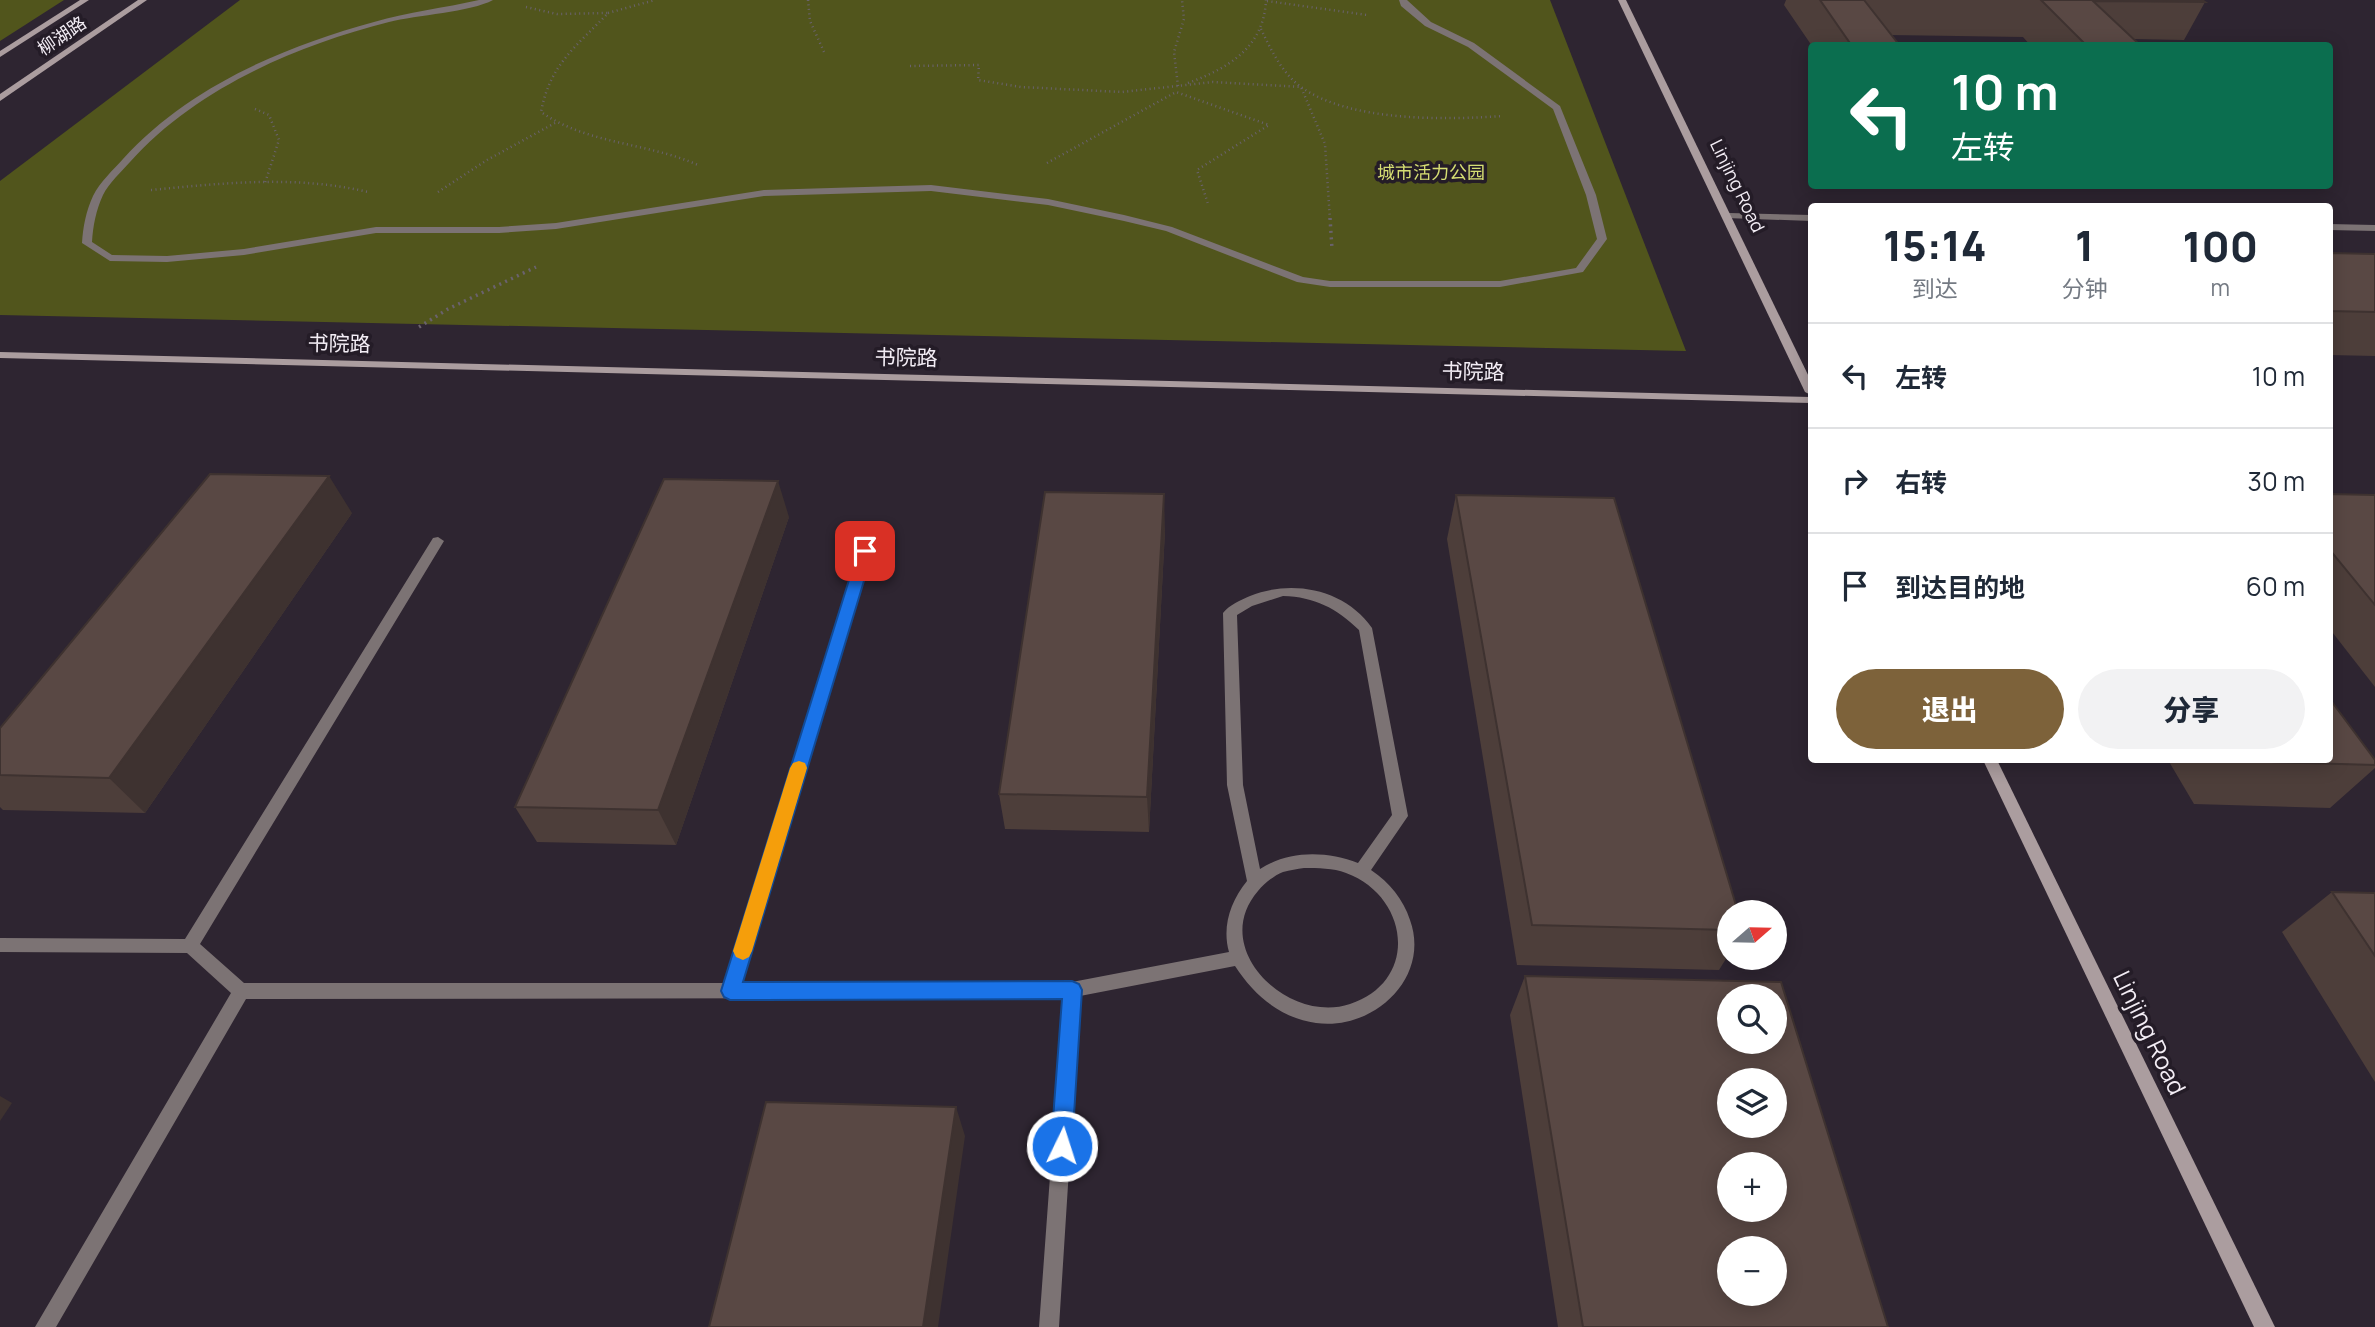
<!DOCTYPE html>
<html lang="zh">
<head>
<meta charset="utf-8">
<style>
	body { margin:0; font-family:Manrope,"Noto Sans SC",sans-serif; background:#f2f2f3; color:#1f2937; height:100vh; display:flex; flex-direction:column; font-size:26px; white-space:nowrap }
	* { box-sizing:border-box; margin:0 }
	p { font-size:23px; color:#747a83 }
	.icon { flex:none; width:38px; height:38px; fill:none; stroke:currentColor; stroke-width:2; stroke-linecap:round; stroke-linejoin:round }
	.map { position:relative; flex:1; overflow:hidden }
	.panel { position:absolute; left:1808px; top:203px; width:525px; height:560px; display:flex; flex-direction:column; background:#fff; border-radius:7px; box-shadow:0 4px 18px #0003 }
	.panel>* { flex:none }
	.hud { position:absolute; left:1808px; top:42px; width:525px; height:147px; border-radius:7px; box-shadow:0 4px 18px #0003; background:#0b6e4f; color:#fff; overflow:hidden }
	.needle { width:46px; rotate:70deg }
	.buttons { position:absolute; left:1717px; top:900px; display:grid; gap:14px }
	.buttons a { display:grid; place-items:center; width:70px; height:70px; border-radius:50%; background:#fff; box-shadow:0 4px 18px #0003; font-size:35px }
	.pin { position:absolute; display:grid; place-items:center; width:60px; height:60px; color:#fff; margin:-30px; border-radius:14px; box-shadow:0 4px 10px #0006 }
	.me { position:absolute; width:77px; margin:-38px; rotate:4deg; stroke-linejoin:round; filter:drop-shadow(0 0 5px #0008) }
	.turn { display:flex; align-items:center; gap:24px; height:147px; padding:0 28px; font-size:32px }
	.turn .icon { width:91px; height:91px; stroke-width:2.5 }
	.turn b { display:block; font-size:49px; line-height:60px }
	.eta { display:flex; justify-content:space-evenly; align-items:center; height:119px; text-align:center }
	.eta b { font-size:42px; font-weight:800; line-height:49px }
	.primary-button { display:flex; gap:14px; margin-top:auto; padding:14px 28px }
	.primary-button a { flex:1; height:80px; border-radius:42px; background:#7d623a; color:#fff; font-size:28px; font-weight:800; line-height:80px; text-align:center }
	.primary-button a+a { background:#f2f2f3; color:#1f2937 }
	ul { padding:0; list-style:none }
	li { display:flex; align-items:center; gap:21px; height:105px; padding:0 28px; border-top:2px solid #e0e1e3 }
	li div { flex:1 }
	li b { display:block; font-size:26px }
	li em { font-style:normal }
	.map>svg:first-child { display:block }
</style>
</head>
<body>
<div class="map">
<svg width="2375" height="1327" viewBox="0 0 2375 1327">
	<rect width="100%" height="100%" fill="#2e2531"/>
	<g fill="#51551c">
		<path d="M0,0H64L0,41Z"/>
		<path d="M240,0H1550L1686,351L0,315V181Z"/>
	</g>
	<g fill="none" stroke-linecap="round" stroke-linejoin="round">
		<g stroke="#6a626d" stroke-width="2.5" stroke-dasharray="1 3.5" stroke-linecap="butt">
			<path d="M808,0L810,21L825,54"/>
			<path d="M1267,1L1367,15"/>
			<path d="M526,7L557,14L608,13C576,47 550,64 541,112C589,145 646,142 698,165"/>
			<path d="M608,13L655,0"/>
			<path d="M1261,29C1271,50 1282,73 1301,87C1350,122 1445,120 1503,116"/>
			<path d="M910,66L979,65L978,80L1021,87L1122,92L1213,82L1301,87L1325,144L1330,220"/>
			<path d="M1188,83C1229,68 1264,47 1266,0"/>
			<path d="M1178,86L1174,52L1184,19L1182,0"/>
			<path d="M255,109L269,115L279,140L265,183"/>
			<path d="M1047,163L1176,92L1269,125L1197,170L1208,204"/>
			<path d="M151,190C224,183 296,175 368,192"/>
			<path d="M438,192L487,160L555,123"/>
		</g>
		<g stroke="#6a626d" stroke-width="3.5" stroke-dasharray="2 4.5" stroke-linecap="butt">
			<path d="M1330,218L1332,249"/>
			<path d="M419,327L448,309L536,267"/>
		</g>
		<g fill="#7c7374" fill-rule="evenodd">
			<path d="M479,0H493C471,12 416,15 389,22C295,46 195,89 130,162C121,172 109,183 103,195C96,210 93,226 92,242L112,255L167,256L244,249L376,227H499L556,223L764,190L931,185L1048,199L1124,215L1172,227L1303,277L1330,281H1500L1576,268L1597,239L1586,195L1553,109L1468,47L1425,26L1401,6L1399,0H1407L1431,22L1474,43L1560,106L1596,195L1607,239L1583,272L1500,287H1330L1297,282L1166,231L1124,221L1048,205L931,191L764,196L556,229L499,233H376L244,255L167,262L110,261L82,243C83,227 86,211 93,196C100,182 113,170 123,159C188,87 283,47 374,22C408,12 444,8 479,0Z"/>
			<path d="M1729,213L1811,215V221L1726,218L1724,216Z"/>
			<path d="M2329,224L2375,225V231L2329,230Z"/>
			<path d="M438,537L444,541L200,944L244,983H724L859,551L865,547L871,551L741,983L1072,982L1229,952C1222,927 1230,902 1247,881L1227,785L1223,613C1229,605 1241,600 1250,596C1292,579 1345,589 1372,628L1408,816L1371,870C1390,883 1403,899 1410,920C1431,978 1373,1031 1316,1023C1280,1018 1254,995 1235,966L1080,996L1059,1327H1039L1063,998L246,999L56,1327H35L231,993L187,953L0,952V938L185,939L433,538ZM1283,596C1315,597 1336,608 1359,630L1392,815L1358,863C1327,851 1289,850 1260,869L1243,785L1237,615L1252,606ZM1304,868C1318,868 1333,868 1346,873C1409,896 1420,981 1350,1004C1289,1025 1208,949 1258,891C1264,884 1273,876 1283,872C1290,870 1297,869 1304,868Z"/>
		</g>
		<g fill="#ab9d9f" fill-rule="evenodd">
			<path d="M80,0H89L0,57V51Z"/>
			<path d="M138,0H147L0,101V94Z"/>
			<path d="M1618,0H1626L1811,381V395L1805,392Z"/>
			<path d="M0,352L1811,397V403L0,358Z"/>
			<path d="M1983,760H1997L2275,1327H2254Z"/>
		</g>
	</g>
	<g fill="#4d3e3a">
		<path d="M1786,0H2202L2205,2L2184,40L2134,39L2141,46H2031L2023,37L1891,35L1900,46H1812L1784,5Z"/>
		<path d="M2329,253L2375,254V356L2329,355Z"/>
		<path d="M2329,494L2375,495V687L2329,628Z"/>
		<path d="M1456,495L1729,912V954L1719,970L1517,965L1447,539Z"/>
		<path d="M352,513L145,813L3,810L0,807V728Z"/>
		<path d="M789,517L676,845L537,842L515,807Z"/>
		<path d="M1165,531L1149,832L1005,829L999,794Z"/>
		<path d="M2168,760H2375V768L2330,808L2194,804Z"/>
		<path d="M2332,892L2375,893V1082L2282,932Z"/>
		<path d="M1525,976L1888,1327H1558L1510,1015Z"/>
	</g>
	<g fill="#3e3230">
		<path d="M329,476L352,513L145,813L109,778Z"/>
		<path d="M778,481L789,517L676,845L658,810Z"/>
		<path d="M1164,494L1165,531L1149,832L1147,797Z"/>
		<path d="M0,1096L12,1103L0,1121Z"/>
		<path d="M956,1107L965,1136L938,1327H923Z"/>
	</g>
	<g fill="#594844" stroke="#3e3230" stroke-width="2" fill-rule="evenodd">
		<path d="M1820,0H1864L1900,46H1852Z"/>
		<path d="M2041,0H2202L2205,2L2093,1L2141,46H2087Z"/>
		<path d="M2329,253L2375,254V312L2329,311Z"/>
		<path d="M210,474L329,476L109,778L0,775V728Z"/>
		<path d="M664,479L778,481L658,810L515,807Z"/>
		<path d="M1045,492L1164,494L1147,797L999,794Z"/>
		<path d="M2329,494L2375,495V605L2329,549Z"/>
		<path d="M1456,495L1614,498L1738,912H1729V930L1532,925Z"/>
		<path d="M2329,698L2375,760V765L2237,761L2236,760H2329Z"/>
		<path d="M2332,892L2375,893V956Z"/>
		<path d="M1525,976L1781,982L1888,1327H1583ZM1729,996H1774V1041H1729ZM1729,1080H1774V1125H1729ZM1729,1164H1774V1209H1729ZM1729,1248H1774V1293H1729Z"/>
		<path d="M766,1102L956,1107L923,1327H709Z"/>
	</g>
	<path fill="#1a73e8" stroke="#114b97" stroke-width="2" d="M865,546L873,551L743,982L1072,981L1079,984L1082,990L1072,1146L1069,1153L1062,1156L1054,1153L1051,1146L1062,999L730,1000L724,997L721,991L858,551Z"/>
	<path fill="#f59e0b" d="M799,761L805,763L807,768L752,951L749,957L743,960L736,957L733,951L790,768L793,763Z"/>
	<g text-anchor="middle" stroke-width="7" stroke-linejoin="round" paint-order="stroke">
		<g font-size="18" fill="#f3edf5" stroke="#241c27">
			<text transform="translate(62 36) rotate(-34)" y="6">柳湖路</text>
			<text transform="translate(1737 186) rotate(64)" y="6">Linjing Road</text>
		</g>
		<g font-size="18" fill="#d6de73" stroke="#241c27">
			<text x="1431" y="179">城市活力公园</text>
		</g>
		<g font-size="21" fill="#f3edf5" stroke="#241c27">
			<text transform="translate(339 344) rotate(1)" y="7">书院路</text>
			<text transform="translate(906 358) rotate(1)" y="7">书院路</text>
			<text transform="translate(1473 372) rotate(1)" y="7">书院路</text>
		</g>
		<g font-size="24" fill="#f3edf5" stroke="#241c27">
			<text transform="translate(2149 1033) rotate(64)" y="8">Linjing Road</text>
		</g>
	</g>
</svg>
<div class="buttons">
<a><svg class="needle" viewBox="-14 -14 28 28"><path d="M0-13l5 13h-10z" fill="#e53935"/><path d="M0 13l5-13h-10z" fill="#747a83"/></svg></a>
<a><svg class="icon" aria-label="search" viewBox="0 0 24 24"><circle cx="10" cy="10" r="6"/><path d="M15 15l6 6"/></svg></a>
<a><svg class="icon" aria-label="layers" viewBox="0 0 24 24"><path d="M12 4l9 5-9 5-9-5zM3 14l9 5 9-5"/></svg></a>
<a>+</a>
<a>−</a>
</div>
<div class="pin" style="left:865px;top:551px;background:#d93025"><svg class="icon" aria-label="arrive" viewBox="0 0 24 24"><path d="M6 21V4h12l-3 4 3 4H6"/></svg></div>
<svg class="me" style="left:1062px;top:1146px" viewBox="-20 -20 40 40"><circle r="17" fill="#1a73e8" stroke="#fff" stroke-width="3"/><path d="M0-11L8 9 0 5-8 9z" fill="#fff"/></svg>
<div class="hud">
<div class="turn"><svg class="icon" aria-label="left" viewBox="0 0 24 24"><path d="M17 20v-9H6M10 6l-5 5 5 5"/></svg><div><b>10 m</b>左转</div></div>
</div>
<section class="panel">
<div class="eta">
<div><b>15:14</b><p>到达</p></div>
<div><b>1</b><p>分钟</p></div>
<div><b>100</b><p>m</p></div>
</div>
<ul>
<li><svg class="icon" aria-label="left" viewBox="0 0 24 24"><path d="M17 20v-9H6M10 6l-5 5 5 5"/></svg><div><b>左转</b></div><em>10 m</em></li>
<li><svg class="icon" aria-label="right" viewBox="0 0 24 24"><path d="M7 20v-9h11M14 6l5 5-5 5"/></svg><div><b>右转</b></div><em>30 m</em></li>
<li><svg class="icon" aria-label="arrive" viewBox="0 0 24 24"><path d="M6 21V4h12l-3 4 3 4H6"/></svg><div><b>到达目的地</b></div><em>60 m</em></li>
</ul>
<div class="primary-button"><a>退出</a><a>分享</a></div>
</section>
</div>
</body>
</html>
